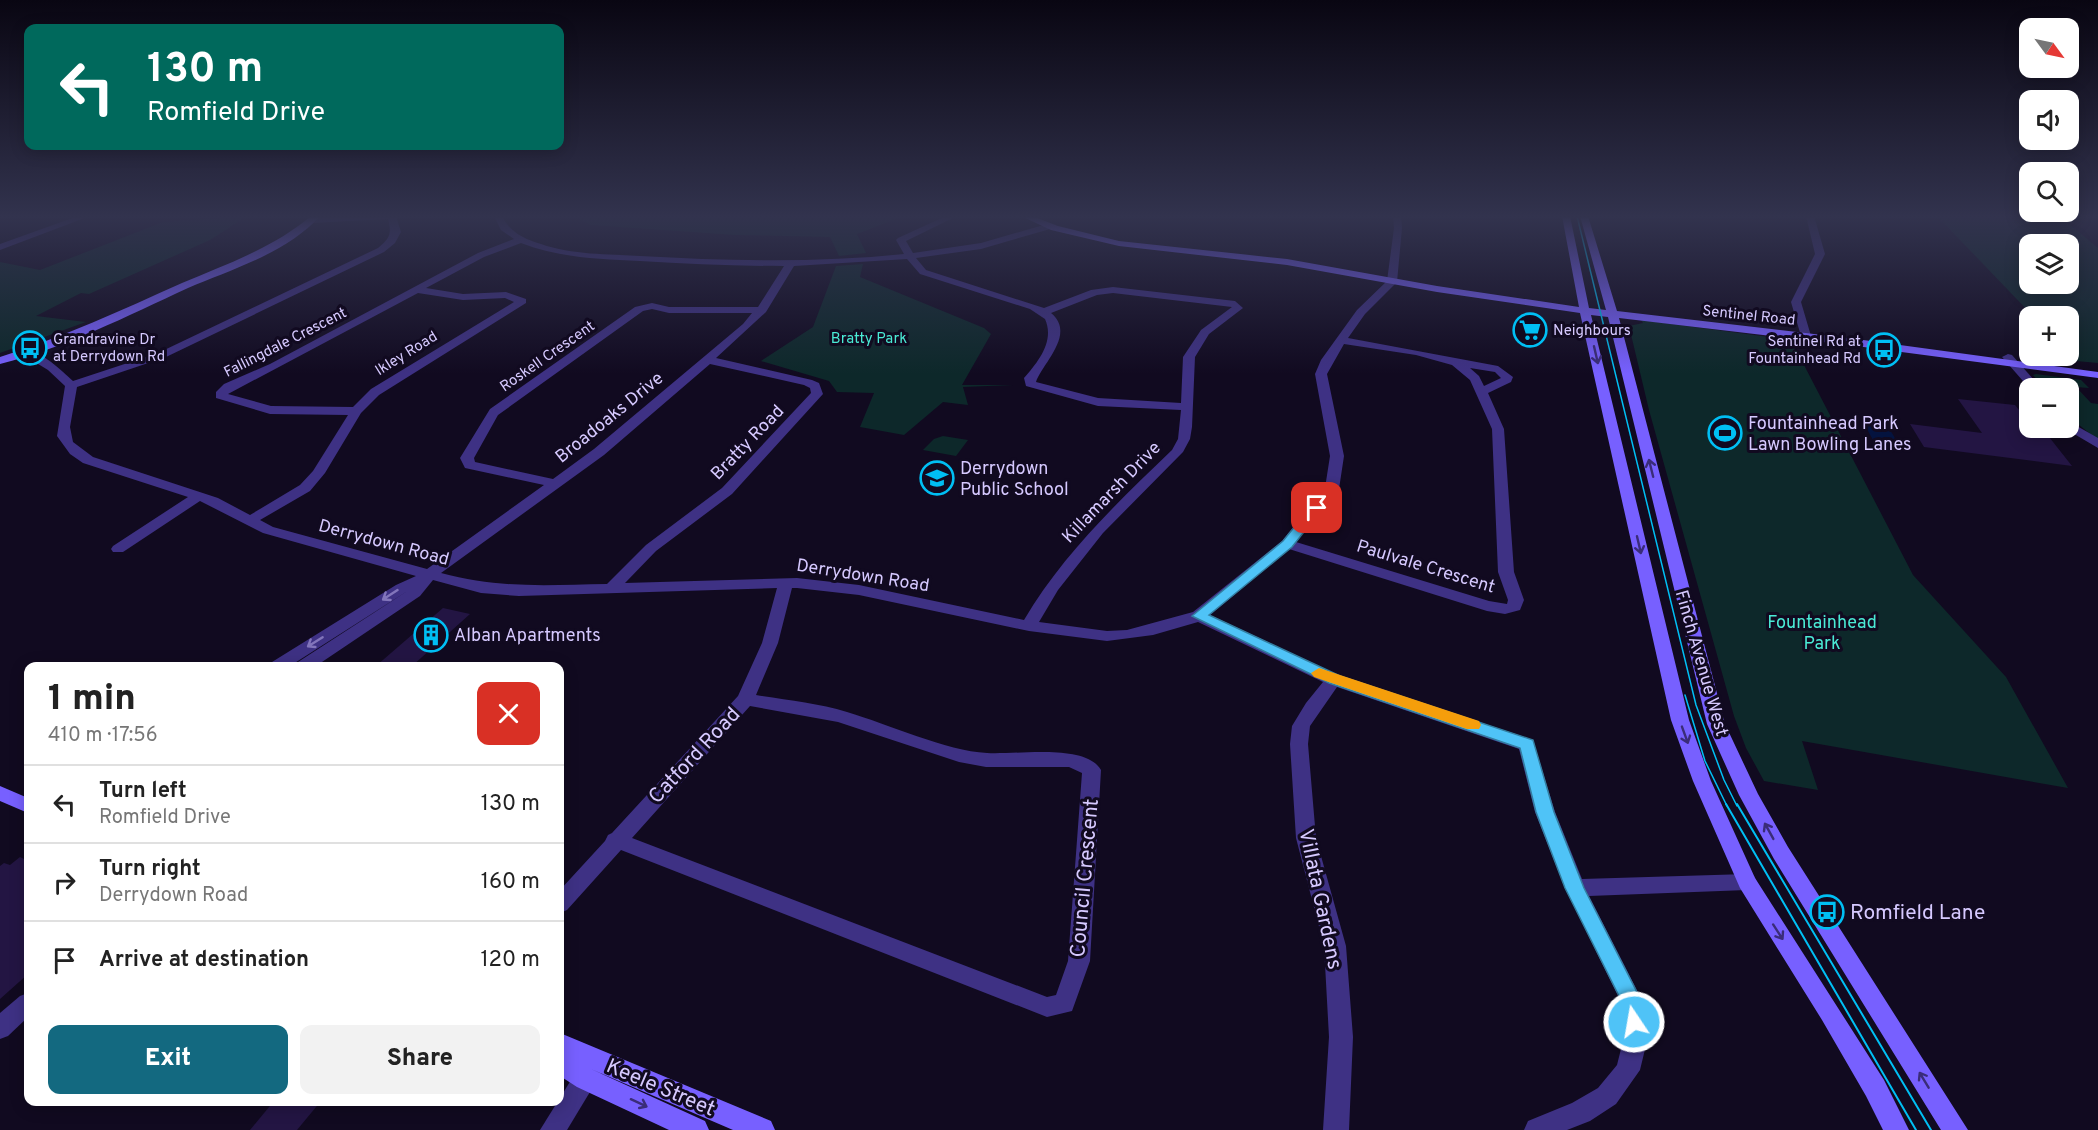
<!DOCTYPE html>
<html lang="en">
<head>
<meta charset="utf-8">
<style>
	body { margin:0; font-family:Overpass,sans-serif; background:#f2f2f2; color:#222; height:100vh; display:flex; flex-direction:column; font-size:22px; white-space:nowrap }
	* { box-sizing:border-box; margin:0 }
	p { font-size:20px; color:#767676 }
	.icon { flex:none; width:33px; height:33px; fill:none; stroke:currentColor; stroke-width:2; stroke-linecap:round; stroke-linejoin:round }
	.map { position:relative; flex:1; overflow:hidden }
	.side { position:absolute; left:24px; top:662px; width:540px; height:444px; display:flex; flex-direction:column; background:#fff; border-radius:12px; box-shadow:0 3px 15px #0003 }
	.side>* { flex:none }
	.guide { position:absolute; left:24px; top:24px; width:540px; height:126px; border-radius:12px; box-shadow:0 3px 15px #0003; background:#00695c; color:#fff; overflow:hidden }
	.needle { width:39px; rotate:123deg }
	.tools { position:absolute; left:2019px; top:18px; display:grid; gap:12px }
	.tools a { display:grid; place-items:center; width:60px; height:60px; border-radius:12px; background:#fff; box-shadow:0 3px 15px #0003; font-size:30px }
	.pin { position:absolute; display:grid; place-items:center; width:51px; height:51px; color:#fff; margin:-26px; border-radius:12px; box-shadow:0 3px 9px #0006 }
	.me { position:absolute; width:66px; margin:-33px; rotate:348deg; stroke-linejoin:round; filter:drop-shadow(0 0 4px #0008) }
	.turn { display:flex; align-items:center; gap:21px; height:126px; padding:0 24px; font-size:27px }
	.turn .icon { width:78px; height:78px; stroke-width:2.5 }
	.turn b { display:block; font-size:42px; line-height:51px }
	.round { display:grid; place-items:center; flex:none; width:63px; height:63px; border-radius:12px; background:#f2f2f2 }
	.overview { display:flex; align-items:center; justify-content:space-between; height:102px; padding:0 24px }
	h1 { font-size:36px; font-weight:800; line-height:45px }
	.action { display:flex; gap:12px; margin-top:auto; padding:12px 24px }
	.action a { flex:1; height:69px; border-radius:12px; background:#136980; color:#fff; font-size:24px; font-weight:800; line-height:69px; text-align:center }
	.action a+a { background:#f2f2f2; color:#222 }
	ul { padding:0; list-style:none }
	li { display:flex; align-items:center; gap:18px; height:78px; padding:0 24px; border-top:2px solid #e0e0e0 }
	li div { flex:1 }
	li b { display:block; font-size:22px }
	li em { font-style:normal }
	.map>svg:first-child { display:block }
</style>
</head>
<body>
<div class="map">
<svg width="2098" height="1130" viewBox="0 0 2098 1130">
	<rect width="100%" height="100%" fill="#110a20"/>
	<g fill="#0d282a" fill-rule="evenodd">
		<path d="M247,216L210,240L89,294L81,293L36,316L86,322L0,353V262L40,270L163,222Z"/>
		<path d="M572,216H903L857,234L866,253L839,256L830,237L735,235L591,225Z"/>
		<path d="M1937,216H2060L2098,248V363L2076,361L2069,353L2068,316H2033ZM2030,244H2068V284H2030Z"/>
		<path d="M863,264L860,277L984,328L991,334L962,385H1013L963,387L968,405L943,402L904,435L860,427L874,393L837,392L829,381L761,361L813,327L836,266Z"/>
		<path d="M1641,320L1791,340L1913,575L2006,677L2068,788L1802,741L1818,790L1764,781L1746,748L1734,716L1649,410L1629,326L1643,323Z"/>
		<path d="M2036,374L2081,380L2089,388L2076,387L2091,403L2098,404V440L2069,417L2075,416L2069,408L2068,388H2044L2033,375Z"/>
		<path d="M943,436L968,440L956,456L923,450L934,439Z"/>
	</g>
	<path fill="#04133f" d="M1863,422L1887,425L1898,443L1873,440Z"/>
	<g fill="#231543">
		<path d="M1958,399L2015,405L2030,423V428H2042L2072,466L1924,447L1910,424L1982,433Z"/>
		<path d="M443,608L470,614L412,666H376Z"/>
		<path d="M20,857L28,861V974L0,999V866L4,863L10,865Z"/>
		<path d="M274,1101H321L297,1130H250Z"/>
	</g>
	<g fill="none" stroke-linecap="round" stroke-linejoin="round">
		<g fill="#3e3184" fill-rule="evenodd">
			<path d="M78,216H90L0,250V244Z"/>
			<path d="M343,216H396L401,232L395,243L384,252L166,357L77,387L70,427L73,442L93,457L218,498L250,515L300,485L313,471L348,415L270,414L216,398V392L224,384L270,364L478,253L514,239L501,230L494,216H502C510,232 524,239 541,244C572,255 608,254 640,256C728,261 816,263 904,254L896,240L898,238L946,216H957L906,241L913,253L981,243L1047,224L1051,227L1050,229L981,249L916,258L926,270L1044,308L1091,290L1113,287L1235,301L1243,308L1209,334L1195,357L1192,427L1190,439L1183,452L1103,533L1058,590L1039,622L1107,631L1127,630L1193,612L1282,541L1325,488L1330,456L1315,374L1321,360L1357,310L1387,281L1394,228L1393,216H1401L1402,228L1397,282L1365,314L1348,338L1498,366L1513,377L1511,382L1488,393L1504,429L1514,572L1524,600L1520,610L1505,614L1487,611L1289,549L1210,615L1340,676L1533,740L1555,812L1582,879L1747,874L1754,876L1757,882L1754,888L1747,890L1589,896L1644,1004L1647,1041L1640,1070L1616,1104L1590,1121L1567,1130H1524L1528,1121L1572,1103L1598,1088L1617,1065L1623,1041L1622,1004L1565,888L1535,812L1519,749L1337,687L1310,726L1308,744L1316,838L1346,946L1353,1037L1349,1130H1323L1329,1037L1324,946L1296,838L1290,744L1292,726L1306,703L1323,682L1198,622L1153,635L1107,641L1029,631L859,595L797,588H792L778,643L756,695C786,700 818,703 847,712C888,724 946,751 987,753C1015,755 1086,743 1101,770L1090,961L1072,1011L1047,1017L621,850L567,910L560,913V890L605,841L608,835L612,833L738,696L762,643L777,588L519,596L481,593L433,580L420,596L316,666H296L298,662L409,590L290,666H270L272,662L396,585L416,576L263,533L200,501L123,552H113L111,549L113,546L188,497L83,463L70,454L57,436L65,386L48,370L20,353L22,351C39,348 61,370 73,381L158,353L378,248C390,238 392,234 388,219L312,223L308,220L312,217ZM521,243C559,258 599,259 640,261C688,264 736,266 784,266L758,307H669L652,303L635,307L490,409L460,458L465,468L544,485L427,569L273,527L260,520L310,491L325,473L361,413L379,395L526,303V299L506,292L463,294L426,288L484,257ZM907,259L920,274L1030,309L1045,319C1055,341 1038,362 1024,378L1026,386L1098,406L1181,410L1178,439L1172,450C1117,503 1063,554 1024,620L859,585L797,578L625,583L656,551L732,494L823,394L819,383L812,380L716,358L766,312L794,266ZM418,293L463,300L505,298L514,302L371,389L353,407L271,406L228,394ZM1113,293L1232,307L1201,330L1183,357L1181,403L1098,398L1036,382C1041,365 1077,334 1051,313L1097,295ZM652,309L669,313H752L743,324L594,449L553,479L475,462L474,458L498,415L643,311ZM1344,344L1416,355L1452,365L1470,380L1492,429L1498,572L1508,600L1507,604L1489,601L1296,542L1339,489L1344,456L1327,374ZM710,364L804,385L810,388L811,393L722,488L646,545L607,584C548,585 499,589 441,573L604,455ZM1470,368L1495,372L1501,378L1484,386L1479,376ZM750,706L838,722L959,762L986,767H1069L1082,773L1068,961L1056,995L1047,997L632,838Z"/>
			<path d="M1806,216H1814L1825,254L1801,302L1811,336L1806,339L1801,336L1791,302L1815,254Z"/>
			<path d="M2008,354L2012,355L2041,388L2030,389L2002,357Z"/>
			<path d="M2068,421L2098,438V448L2064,428H2068Z"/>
			<path d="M28,993V1017L8,1036L0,1039V1013L20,996Z"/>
			<path d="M590,1061L599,1064L602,1072L567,1130H540L581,1064Z"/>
		</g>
		<g fill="#7760ff" fill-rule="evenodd">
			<path d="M311,216H320C287,253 232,269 188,288C127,316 65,348 0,364V357C63,337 122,310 182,283C227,264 273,248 311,216Z"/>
			<path d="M1021,216H1032L1058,226L1119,241L1287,259L1437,286L1579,307L1562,216H1570L1589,308L1606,310L1580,216H1588L1617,311L1856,339L2098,372V378L1856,346L1619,318L1725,724L1758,794L1788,847L1968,1130H1941L1774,859L1739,795L1707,724L1608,317L1591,315L1689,720L1711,781L1755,878L1884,1080L1909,1130H1883L1866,1096L1822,1020L1740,888L1693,781L1671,720L1580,313L1437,292L1287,265L1119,246L1051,230Z"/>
			<path d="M0,786L28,798V813L0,801Z"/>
			<path d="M560,1033L771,1121L775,1130H733L591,1069L705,1121L709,1130H669L577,1087L560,1076Z"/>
		</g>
		<g stroke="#00bff4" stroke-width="1.5">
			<path d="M1577,216L1696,705L1724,780L1737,806"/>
			<path d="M1685,695L1705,761L1727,806"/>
		</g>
		<g stroke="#00bff4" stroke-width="2">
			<path d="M1726,804L1916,1130"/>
			<path d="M1737,804L1931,1130"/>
		</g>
	</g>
	<defs><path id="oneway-shaft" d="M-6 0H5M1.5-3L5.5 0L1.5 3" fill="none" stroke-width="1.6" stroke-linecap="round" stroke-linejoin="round" transform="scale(1.5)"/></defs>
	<g stroke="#3a2c79">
		<use href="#oneway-shaft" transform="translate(1596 355) rotate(77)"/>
		<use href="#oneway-shaft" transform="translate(1651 468) rotate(-104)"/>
		<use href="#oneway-shaft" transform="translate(1639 545) rotate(77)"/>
		<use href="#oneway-shaft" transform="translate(1685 735) rotate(70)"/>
		<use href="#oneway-shaft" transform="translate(1769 831) rotate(-119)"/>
		<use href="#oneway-shaft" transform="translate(1778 932) rotate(57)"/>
		<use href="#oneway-shaft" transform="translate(1924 1080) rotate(-121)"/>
		<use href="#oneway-shaft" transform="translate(639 1103) rotate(25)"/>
	</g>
	<g stroke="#8275bb">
		<use href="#oneway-shaft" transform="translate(390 595) rotate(147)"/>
		<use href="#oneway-shaft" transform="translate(315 642) rotate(148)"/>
	</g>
	<linearGradient id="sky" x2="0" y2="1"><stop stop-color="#090612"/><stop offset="0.58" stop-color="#32334e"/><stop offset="1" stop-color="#32334e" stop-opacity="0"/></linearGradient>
	<rect width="2098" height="374" fill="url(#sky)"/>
	<path fill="#4fc3f7" stroke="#337fa1" stroke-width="1.5" d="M1317,504L1323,508L1292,547L1209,615L1340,676L1533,740L1554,812L1584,888L1643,1004L1644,1022L1641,1029L1634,1032L1626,1029L1623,1004L1565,888L1536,812L1520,748L1329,683L1192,616L1283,541L1312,505Z"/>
	<path fill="#f59e0b" d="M1319,668L1479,721L1481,725L1479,729H1467L1314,677L1311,673Z"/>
	<defs>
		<g id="supermarket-ring" transform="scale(1.725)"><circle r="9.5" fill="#110a20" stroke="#00bff4" stroke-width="1.5"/><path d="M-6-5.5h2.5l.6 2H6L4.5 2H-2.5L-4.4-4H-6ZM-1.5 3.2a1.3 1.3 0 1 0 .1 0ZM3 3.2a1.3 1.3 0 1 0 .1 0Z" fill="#00bff4"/></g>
		<g id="bus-ring" transform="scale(1.725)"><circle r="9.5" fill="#110a20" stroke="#00bff4" stroke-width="1.5"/><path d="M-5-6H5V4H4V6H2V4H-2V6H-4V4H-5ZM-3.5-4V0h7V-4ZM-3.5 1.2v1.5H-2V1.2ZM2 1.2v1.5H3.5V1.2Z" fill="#00bff4"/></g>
		<g id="stadium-ring" transform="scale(1.725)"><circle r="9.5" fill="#110a20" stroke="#00bff4" stroke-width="1.5"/><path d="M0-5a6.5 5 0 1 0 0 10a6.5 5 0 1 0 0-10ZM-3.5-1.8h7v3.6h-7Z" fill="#00bff4"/></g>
		<g id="school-ring" transform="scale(1.725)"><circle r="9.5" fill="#110a20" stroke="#00bff4" stroke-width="1.5"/><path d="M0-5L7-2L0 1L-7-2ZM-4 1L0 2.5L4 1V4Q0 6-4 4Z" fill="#00bff4"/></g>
		<g id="building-ring" transform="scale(1.725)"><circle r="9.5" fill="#110a20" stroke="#00bff4" stroke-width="1.5"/><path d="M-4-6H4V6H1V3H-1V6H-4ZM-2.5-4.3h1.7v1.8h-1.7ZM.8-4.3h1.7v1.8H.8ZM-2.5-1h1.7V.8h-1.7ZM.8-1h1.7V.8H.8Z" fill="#00bff4"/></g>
	</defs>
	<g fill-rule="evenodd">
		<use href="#supermarket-ring" x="1530" y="330"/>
		<use href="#bus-ring" x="30" y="348"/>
		<use href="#bus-ring" x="1884" y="350"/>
		<use href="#stadium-ring" x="1725" y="433"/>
		<use href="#school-ring" x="937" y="478"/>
		<use href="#building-ring" x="431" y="635"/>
		<use href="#bus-ring" x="1827" y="912"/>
	</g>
	<g text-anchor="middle" stroke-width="6" stroke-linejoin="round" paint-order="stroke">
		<g font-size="15" fill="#d6c9ff" stroke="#110a20">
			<text transform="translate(1749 315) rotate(6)" y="5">Sentinel Road</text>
			<text transform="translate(285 342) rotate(-27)" y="5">Fallingdale Crescent</text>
			<text transform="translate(406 353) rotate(-32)" y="5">Ikley Road</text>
			<text transform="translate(547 356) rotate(-35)" y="5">Roskell Crescent</text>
		</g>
		<g font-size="15" fill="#d6c9ff" stroke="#110a20" text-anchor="start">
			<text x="1553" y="335">Neighbours</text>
			<text x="53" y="344">Grandravine Dr<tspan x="53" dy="17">at Derrydown Rd</tspan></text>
			<text x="1861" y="346" text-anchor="end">Sentinel Rd at<tspan x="1861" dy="17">Fountainhead Rd</tspan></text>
		</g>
		<g font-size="15" fill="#4aead5" stroke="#110a20">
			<text x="869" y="343">Bratty Park</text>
		</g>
		<g font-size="18" fill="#d6c9ff" stroke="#110a20">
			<text transform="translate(609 417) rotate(-39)" y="6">Broadoaks Drive</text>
			<text transform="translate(747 442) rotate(-46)" y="6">Bratty Road</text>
			<text transform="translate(1111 492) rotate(-46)" y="6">Killamarsh Drive</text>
			<text transform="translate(384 542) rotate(15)" y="6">Derrydown Road</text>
			<text transform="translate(1426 566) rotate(17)" y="6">Paulvale Crescent</text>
			<text transform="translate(863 575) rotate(9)" y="6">Derrydown Road</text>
			<text transform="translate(1702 663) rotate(74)" y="6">Finch Avenue West</text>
		</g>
		<g font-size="18" fill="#d6c9ff" stroke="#110a20" text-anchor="start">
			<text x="1748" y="429">Fountainhead Park<tspan x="1748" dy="21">Lawn Bowling Lanes</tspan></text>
			<text x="960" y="474">Derrydown<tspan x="960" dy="21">Public School</tspan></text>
			<text x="454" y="641">Alban Apartments</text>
		</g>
		<g font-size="18" fill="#4aead5" stroke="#110a20">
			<text x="1822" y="628">Fountainhead<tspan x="1822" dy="21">Park</tspan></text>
		</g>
		<g font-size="21" fill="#d6c9ff" stroke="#110a20">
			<text transform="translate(694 755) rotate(-47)" y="7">Catford Road</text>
			<text transform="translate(1084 878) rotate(-85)" y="7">Council Crescent</text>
			<text transform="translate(1321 899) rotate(78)" y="7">Villata Gardens</text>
			<text transform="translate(661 1087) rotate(23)" y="7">Keele Street</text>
		</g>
		<g font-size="21" fill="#d6c9ff" stroke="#110a20" text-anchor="start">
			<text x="1850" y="919">Romfield Lane</text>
		</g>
	</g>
</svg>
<div class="tools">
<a><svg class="needle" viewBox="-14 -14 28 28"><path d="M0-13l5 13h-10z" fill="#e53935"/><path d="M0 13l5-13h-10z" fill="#767676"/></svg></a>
<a><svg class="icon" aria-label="sound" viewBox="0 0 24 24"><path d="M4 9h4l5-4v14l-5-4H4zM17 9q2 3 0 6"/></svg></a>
<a><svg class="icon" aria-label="search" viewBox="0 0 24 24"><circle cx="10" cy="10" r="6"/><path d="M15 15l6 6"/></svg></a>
<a><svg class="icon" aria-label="layers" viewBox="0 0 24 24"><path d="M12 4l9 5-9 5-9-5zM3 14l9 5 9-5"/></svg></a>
<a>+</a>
<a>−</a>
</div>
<div class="pin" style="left:1317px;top:508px;background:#d93025"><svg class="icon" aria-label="arrive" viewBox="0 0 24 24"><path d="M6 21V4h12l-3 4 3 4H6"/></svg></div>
<svg class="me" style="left:1634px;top:1022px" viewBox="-20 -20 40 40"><circle r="17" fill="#4fc3f7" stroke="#fff" stroke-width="3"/><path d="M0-11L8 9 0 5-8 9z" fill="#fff"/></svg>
<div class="guide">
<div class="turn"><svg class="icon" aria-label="left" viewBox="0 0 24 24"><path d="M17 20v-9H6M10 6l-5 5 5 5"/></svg><div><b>130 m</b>Romfield Drive</div></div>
</div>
<section class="side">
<div class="overview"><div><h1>1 min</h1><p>410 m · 17:56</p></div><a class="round" style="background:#d93025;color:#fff"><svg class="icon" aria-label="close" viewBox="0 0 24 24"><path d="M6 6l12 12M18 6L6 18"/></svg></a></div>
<ul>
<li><svg class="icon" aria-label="left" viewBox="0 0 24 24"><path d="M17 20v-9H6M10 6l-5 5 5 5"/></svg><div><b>Turn left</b><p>Romfield Drive</p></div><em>130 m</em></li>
<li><svg class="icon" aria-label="right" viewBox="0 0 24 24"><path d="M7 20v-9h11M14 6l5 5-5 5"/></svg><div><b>Turn right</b><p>Derrydown Road</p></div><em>160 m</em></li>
<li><svg class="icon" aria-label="arrive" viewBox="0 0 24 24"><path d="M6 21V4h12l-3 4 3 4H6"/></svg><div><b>Arrive at destination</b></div><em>120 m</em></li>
</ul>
<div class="action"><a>Exit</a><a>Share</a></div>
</section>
</div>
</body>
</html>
